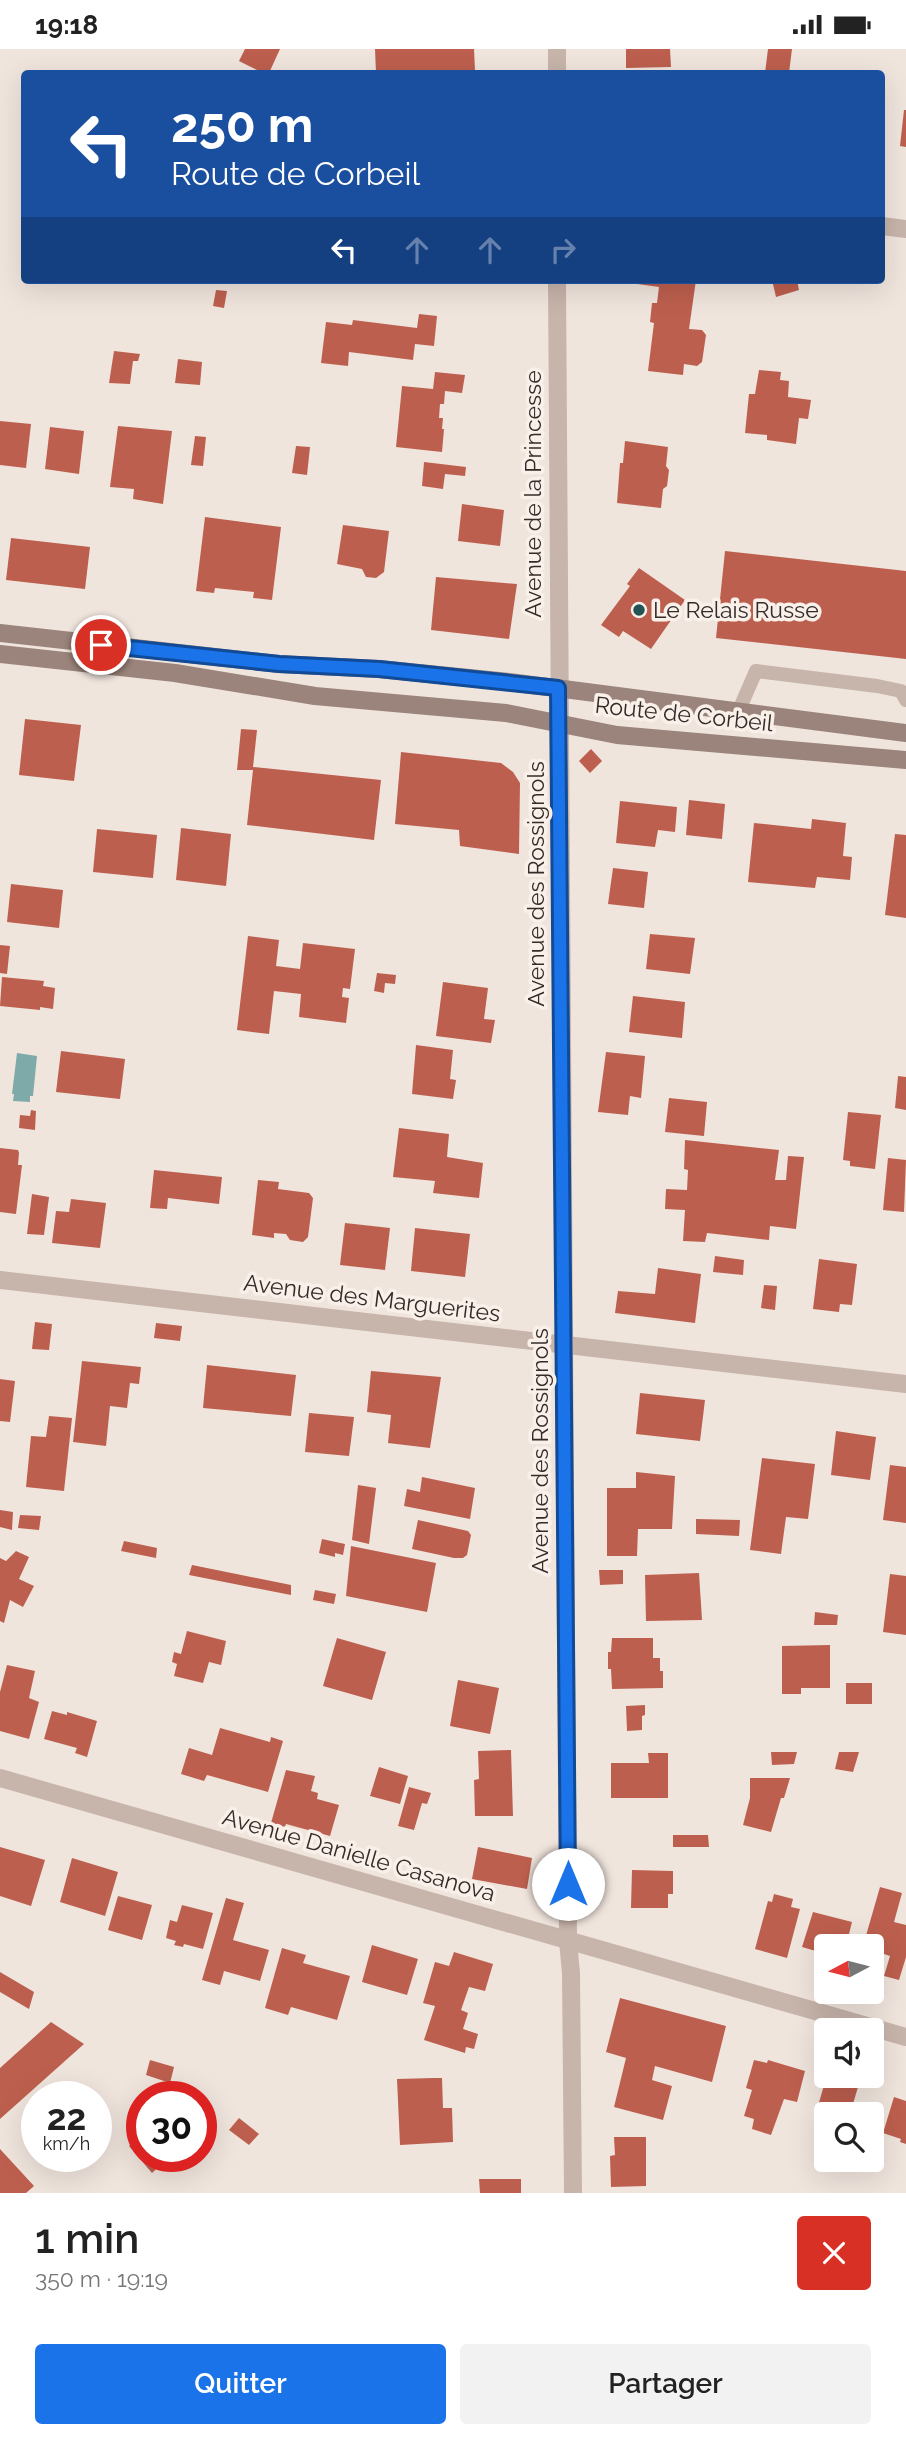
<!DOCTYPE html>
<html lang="fr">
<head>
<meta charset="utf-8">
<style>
	body { margin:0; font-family:Raleway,sans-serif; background:#f2f2f2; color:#222; height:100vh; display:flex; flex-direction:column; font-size:26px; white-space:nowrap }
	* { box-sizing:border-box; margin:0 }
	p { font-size:23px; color:#767676 }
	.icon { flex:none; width:38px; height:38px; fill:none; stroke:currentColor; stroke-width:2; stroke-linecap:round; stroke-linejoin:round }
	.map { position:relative; height:2144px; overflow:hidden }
	.side { display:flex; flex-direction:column; background:#fff; flex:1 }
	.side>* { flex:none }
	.guide { position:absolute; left:21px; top:21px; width:864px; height:214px; border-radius:7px; box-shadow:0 7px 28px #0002; background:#1a4fa0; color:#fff; overflow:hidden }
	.needle { width:46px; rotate:263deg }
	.fabs { position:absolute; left:814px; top:1885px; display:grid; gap:14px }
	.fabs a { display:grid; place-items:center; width:70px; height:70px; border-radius:7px; background:#fff; box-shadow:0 7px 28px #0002; font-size:35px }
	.speed { position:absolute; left:21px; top:2032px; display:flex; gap:14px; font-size:35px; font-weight:700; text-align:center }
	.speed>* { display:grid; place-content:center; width:91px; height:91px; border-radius:50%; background:#fff; box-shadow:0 7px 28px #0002; line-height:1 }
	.speed small { font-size:18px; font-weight:400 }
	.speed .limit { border:10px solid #d22; background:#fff; color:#111 }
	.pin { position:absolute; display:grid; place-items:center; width:60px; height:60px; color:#fff; margin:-30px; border:4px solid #fff; border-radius:50%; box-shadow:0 2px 7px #0007 }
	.me { position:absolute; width:77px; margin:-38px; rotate:0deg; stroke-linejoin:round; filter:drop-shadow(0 0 5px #0008) }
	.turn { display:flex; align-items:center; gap:24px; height:147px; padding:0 35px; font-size:32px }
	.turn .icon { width:91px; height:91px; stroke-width:2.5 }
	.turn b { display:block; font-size:49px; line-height:60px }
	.lanes { display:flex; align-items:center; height:66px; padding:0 35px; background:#0003; justify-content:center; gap:35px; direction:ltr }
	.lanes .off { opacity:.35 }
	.round { display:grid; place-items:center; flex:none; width:74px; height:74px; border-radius:7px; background:#f2f2f2 }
	.head { display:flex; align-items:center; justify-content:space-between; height:119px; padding:0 35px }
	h1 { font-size:42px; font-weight:600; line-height:52px }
	.primary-button { display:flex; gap:14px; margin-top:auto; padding:14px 35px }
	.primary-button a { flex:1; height:80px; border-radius:7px; background:#1a73e8; color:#fff; font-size:28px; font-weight:600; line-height:80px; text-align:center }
	.primary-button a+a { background:#f2f2f2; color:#222 }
	.status { display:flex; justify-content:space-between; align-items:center; height:49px; padding:0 35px; background:#fff; direction:ltr }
	.status svg { height:19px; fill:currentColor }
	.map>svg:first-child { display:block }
</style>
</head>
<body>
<div class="status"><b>19:18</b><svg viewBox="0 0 49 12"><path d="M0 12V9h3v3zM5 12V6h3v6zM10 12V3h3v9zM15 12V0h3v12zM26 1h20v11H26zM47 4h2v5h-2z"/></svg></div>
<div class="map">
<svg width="906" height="2144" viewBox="0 0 906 2144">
	<rect width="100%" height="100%" fill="#f0e5dd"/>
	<path fill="#7eaba9" d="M17,1004L37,1007L33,1047H30V1053L13,1052L14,1045H12Z"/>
	<g fill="#bd5f4e">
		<path d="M245,0H280L269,24H263L239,12Z"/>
		<path d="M375,0H474L475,21L376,24Z"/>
		<path d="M626,0H670L671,18L626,19Z"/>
		<path d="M768,0H792L789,24H765Z"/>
		<path d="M904,61H906V98L900,97Z"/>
		<path d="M630,231H696L689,280L702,281L706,286L702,313L697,317L684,315L683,326L648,322L654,274L650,273L652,254H657L659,238L630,234Z"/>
		<path d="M772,231H797L799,241L776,248Z"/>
		<path d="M216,241L227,242L224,259L213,257Z"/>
		<path d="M419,265L437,267L434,297L415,295L413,311L349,303L348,317L321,314L326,273L352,276L353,271L417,279Z"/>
		<path d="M114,302L140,305L138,312H133L130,335L109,334Z"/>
		<path d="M178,310L202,313L200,336L175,334Z"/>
		<path d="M759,321L781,323L780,331L789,332L788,348L811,351L808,370L799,369L796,395L767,391V386L745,384L749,345H755Z"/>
		<path d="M435,323L465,326L462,344L445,342L444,355H440L439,369H443L442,380H444L442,403L396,398L402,337L433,340Z"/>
		<path d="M0,372L31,375L26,419L0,416Z"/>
		<path d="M118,377L172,382L163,455L133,450L134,440L110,438Z"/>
		<path d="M50,378L84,382L79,425L45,420Z"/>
		<path d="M195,387L206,388L203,417L191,416Z"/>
		<path d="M625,392L668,398L666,417L669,421L667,437L663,440L661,459L617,454L620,414H623Z"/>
		<path d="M296,397L310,398L307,426L292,424Z"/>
		<path d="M424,413L466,418L465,427L445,425L443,440L422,437Z"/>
		<path d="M462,455L504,461L500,497L458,492Z"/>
		<path d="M205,468L281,478L272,551L253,549L254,543L215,539L214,544L196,542Z"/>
		<path d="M343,476L389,482L384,523L376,529L366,528L362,520L337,515Z"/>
		<path d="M11,489L90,498L85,540L6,531Z"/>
		<path d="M725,502L906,522V610L716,589Z"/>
		<path d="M639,519L685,551L651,600L623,582L619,588L601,576L630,537L627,535Z"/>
		<path d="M436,528L517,535L509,590L431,581Z"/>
		<path d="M25,670L81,676L74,732L19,726Z"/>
		<path d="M241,680L257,681L253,718L381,731L374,791L247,776L253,721H237Z"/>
		<path d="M591,700L602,712L590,724L579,712Z"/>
		<path d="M401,703L501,714L513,723L520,734L519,805L460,797L459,781L395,775Z"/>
		<path d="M689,751L725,755L722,790L686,786Z"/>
		<path d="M620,752L677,758L675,783L658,781L655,798L616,794Z"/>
		<path d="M812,770L846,774L843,807L852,808L850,831L817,828L815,839L748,833L754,774L811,780Z"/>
		<path d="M181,779L231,785L226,837L176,831Z"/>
		<path d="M97,780L157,786L153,829L93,823Z"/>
		<path d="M895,785L906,786V869L885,866Z"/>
		<path d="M613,819L648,823L644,859L608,855Z"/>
		<path d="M11,835L63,841L59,879L7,873Z"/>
		<path d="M650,885L695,889L690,925L646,920Z"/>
		<path d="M248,887L279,891L276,917L300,920L303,894L355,900L350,940L343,939L342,948L349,949L346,974L299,968L301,945L274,942L269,985L237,981Z"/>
		<path d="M0,896L10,897L7,925L0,924Z"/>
		<path d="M377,924L396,926L395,935L385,934L384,944L374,942Z"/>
		<path d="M2,928L44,932L43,937L55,939L53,960L40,958V961L0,957Z"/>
		<path d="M443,933L488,939L484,970L495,971L491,994L436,987Z"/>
		<path d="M633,947L685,953L682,989L629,983Z"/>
		<path d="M416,996L453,1001L450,1030L456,1031L453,1050L412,1045Z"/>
		<path d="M61,1002L125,1010L120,1050L56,1043Z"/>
		<path d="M606,1003L645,1007L641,1049L630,1047L628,1066L598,1063Z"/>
		<path d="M898,1027L906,1028V1061L895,1059Z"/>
		<path d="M669,1049L707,1053L704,1087L665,1083Z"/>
		<path d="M31,1061L36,1062L35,1081L19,1079L20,1066L30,1067Z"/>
		<path d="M848,1063L881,1066L875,1120L850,1117V1112L843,1111Z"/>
		<path d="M399,1079L449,1085L447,1108L483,1114L479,1149L433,1144L435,1132L393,1128Z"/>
		<path d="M685,1091L779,1101L775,1131H786L788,1107L804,1108L796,1180L770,1177L769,1191L707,1184L705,1193L683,1192L685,1161L665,1160L666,1140L687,1141L688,1121L684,1120Z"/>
		<path d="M0,1099L18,1101L19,1104L18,1116H22L16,1165L0,1163Z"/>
		<path d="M888,1109L906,1111L904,1163L883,1161Z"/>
		<path d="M154,1121L222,1128L219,1155L168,1149L167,1160L150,1159Z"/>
		<path d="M258,1131L279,1133L278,1140L309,1144L313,1149L308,1188L303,1193L290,1191L286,1185L274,1184V1189L252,1186Z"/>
		<path d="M32,1145L49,1148L44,1186L27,1185Z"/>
		<path d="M71,1150L106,1154L100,1199L52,1194L56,1162L69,1163Z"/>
		<path d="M345,1174L390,1179L385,1221L340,1216Z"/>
		<path d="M415,1179L470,1185L465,1228L411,1222Z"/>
		<path d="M715,1207L744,1211L743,1226L713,1223Z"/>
		<path d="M819,1210L857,1215L852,1256L840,1255L839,1263L813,1260Z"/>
		<path d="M658,1219L701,1225L695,1274L615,1264L618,1242L655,1245Z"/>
		<path d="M764,1236L777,1237L775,1261L761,1259Z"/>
		<path d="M35,1273L52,1275L49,1301L32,1300Z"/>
		<path d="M156,1274L182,1277L180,1292L154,1289Z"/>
		<path d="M82,1312L141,1318L139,1335L130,1334L127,1359L110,1357L106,1397L73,1393Z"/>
		<path d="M207,1316L296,1326L291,1367L203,1359Z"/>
		<path d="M371,1322L441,1328L430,1399L388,1394L391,1366L367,1363Z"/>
		<path d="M0,1330L15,1332L10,1373L0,1372Z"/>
		<path d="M640,1344L705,1351L700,1392L636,1385Z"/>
		<path d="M309,1364L354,1368L349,1407L305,1403Z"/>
		<path d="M49,1367L72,1369L64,1442L26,1438L31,1387L46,1388Z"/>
		<path d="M836,1382L876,1388L870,1431L831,1426Z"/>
		<path d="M762,1409L815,1415L808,1470L786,1468L781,1505L750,1501Z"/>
		<path d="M890,1416L906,1418V1474L883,1471Z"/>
		<path d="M636,1423L675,1427L672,1480H638L637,1507H607V1439H636Z"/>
		<path d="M422,1428L475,1439L470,1470L404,1457L407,1440L420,1443Z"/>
		<path d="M358,1436L376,1439L369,1495L352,1491Z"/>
		<path d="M0,1461L13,1463L12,1481L0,1478Z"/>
		<path d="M20,1466L41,1467L39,1481L18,1479Z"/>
		<path d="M696,1470L740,1471L739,1487L696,1485Z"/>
		<path d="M418,1471L468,1482L471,1486L467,1506L463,1509H454L412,1500Z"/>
		<path d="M322,1490L345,1495L343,1506L335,1504V1508L319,1504Z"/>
		<path d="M124,1492L157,1499L156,1509L121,1502Z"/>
		<path d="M351,1497L436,1514L427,1563L346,1547Z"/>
		<path d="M16,1502L29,1508L19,1530L34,1537L23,1558L10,1551L4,1574L0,1572V1509L6,1512Z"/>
		<path d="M192,1516L291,1536V1546L189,1526Z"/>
		<path d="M599,1521H623V1535L600,1536Z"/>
		<path d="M699,1524L702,1571L646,1572L645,1526Z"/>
		<path d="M890,1525L906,1527V1586L883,1583Z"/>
		<path d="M315,1541L336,1545L334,1555L313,1551Z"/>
		<path d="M815,1563L838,1566L837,1576H814Z"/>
		<path d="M187,1582L226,1592L221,1616L209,1613L203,1634L174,1627L177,1615L172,1613L174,1603L181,1605Z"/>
		<path d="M337,1589L386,1603L372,1651L323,1637Z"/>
		<path d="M612,1589H653V1609H660V1622H663V1639L612,1640L611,1620H608V1603H611Z"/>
		<path d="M830,1596V1639H801V1645H782V1597Z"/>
		<path d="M7,1616L35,1622L29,1649L39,1653L29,1690L0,1682V1643Z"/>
		<path d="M458,1631L499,1639L490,1685L450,1677Z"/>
		<rect x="846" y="1634" width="26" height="21"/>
		<path d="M645,1656V1666L642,1667V1681L627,1682L626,1657Z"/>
		<path d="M52,1662L67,1666V1663L97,1672L87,1708L75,1704L77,1699L44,1690Z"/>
		<path d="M220,1679L270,1693L271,1688L283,1692L268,1743L207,1726L204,1732L181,1725L189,1699L212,1706Z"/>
		<path d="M511,1701L513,1767H475L474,1731L479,1730L478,1702Z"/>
		<path d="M771,1703H797L794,1715L772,1716Z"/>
		<path d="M839,1703H859L853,1723L835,1720Z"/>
		<path d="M648,1704H668V1749H611V1714H649Z"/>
		<path d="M379,1718L408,1727L400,1755L370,1747Z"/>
		<path d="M286,1721L315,1727L311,1742L318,1744L317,1750L339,1756L330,1787L286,1775L285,1778L271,1774Z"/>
		<path d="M750,1729H790L784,1749H781L771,1783L743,1776L750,1749Z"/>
		<path d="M409,1738L431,1744L427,1755L422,1754L414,1781L398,1777Z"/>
		<path d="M673,1786H708L709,1798H673Z"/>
		<path d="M0,1798L45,1811L31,1857L0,1847Z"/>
		<path d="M478,1798L532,1809L527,1840L472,1830Z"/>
		<path d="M72,1809L118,1823L105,1867L60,1853Z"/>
		<path d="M632,1821L673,1822V1845H668V1859H631Z"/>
		<path d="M880,1838L902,1844L894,1873L906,1876V1908L899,1931L884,1927L890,1907L872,1901V1897H863Z"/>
		<path d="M774,1845L793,1850L791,1858L800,1860L787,1909L755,1900L768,1852L772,1853Z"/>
		<path d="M118,1847L152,1856L142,1891L108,1881Z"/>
		<path d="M226,1849L244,1854L233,1891L269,1901L260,1932L224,1922L220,1936L202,1931Z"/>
		<path d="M182,1856L213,1864L203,1900L184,1895L183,1898L174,1896L176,1892L166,1889L170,1871L177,1873Z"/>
		<path d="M813,1863L852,1873L846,1897H826V1905L802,1898Z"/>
		<path d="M372,1896L418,1910L407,1946L362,1933Z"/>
		<path d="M282,1899L306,1906L303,1914L350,1927L337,1971L291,1958L288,1966L265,1959Z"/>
		<path d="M454,1903L493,1915L485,1942L469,1938L461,1961L468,1964L463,1980L478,1985L474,2000L466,1998L465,2004L424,1991L435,1957L423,1954L435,1913L449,1917Z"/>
		<path d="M0,1923L34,1943L29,1960L0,1943Z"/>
		<path d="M620,1949L726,1977L712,2033L655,2017L652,2031L672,2037L663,2071L614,2058L626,2009L606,2003Z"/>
		<path d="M51,1973L84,1995L0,2070V2019Z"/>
		<path d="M150,2011L174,2018L170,2034L146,2026Z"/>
		<path d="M754,2011L767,2014L768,2011L805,2022L797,2053L784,2050L771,2086L752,2080L754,2070L744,2067L752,2041L746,2039Z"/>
		<path d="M827,2026L861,2028L850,2065L835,2061L834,2065H826V2071L815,2067Z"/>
		<path d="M433,2029H442L443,2059H452L453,2093L400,2096L397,2030Z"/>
		<path d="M894,2048L906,2052V2095L900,2093L901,2090L883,2084Z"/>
		<path d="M239,2069L259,2085L249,2096L229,2081Z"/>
		<path d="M142,2085V2107H170L152,2124L129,2097Z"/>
		<path d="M614,2088H646V2137L611,2138L610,2107L615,2106Z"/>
		<path d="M0,2100L34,2137L26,2144H0Z"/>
		<path d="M479,2130H521V2144H480Z"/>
	</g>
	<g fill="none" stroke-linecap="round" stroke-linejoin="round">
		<path stroke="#c7b4aa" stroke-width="14" d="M739,661L756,622L877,637L901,642L906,651"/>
		<g stroke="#c7b4aa" stroke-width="18">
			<path d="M557,0V24"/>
			<path d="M882,177L906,180"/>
			<path d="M557,231L568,1892L571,1924L573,2144"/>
			<path d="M0,1231L906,1335"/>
			<path d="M0,1729L906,1988"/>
		</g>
		<g stroke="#9b847b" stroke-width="18">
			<path d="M0,584L279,615L379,620L509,633L906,684"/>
			<path d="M0,605L175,624L315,647L506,664L617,686L906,711"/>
		</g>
	</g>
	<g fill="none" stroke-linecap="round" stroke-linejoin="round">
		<g stroke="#114b97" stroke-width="18">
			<path id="route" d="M101,596L279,615L379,620L558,639L568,1835"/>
		</g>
		<use href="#route" stroke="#1a73e8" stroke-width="12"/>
	</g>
	<circle fill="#215452" stroke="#f8f0e9" stroke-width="2.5" cx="639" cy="561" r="7"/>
	<g text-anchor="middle" stroke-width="7" stroke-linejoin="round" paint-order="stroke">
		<g font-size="23" fill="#352b29" stroke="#f8f0e9">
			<text transform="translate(533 445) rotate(-90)" y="8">Avenue de la Princesse</text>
			<text transform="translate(684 665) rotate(6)" y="8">Route de Corbeil</text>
			<text transform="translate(536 835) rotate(-90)" y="8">Avenue des Rossignols</text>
			<text transform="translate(372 1249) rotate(7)" y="8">Avenue des Marguerites</text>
			<text transform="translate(540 1402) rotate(-90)" y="8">Avenue des Rossignols</text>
			<text transform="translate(359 1806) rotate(16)" y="8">Avenue Danielle Casanova</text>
		</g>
		<g font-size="23" fill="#352b29" stroke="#f8f0e9" text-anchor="start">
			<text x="653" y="569">Le Relais Russe</text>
		</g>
	</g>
</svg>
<div class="fabs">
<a><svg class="needle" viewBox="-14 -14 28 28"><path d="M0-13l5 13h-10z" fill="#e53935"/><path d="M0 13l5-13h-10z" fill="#767676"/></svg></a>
<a><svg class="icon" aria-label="sound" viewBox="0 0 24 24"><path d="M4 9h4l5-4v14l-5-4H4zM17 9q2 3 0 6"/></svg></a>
<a><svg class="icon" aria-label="search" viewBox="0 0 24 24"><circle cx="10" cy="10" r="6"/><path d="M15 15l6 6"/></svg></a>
</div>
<div class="speed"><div>22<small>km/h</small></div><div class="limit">30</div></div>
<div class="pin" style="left:101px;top:596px;background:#d93025"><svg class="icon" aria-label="arrive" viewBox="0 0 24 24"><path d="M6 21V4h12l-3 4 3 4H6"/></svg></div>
<svg class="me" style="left:568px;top:1835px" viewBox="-20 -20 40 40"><circle r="19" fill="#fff"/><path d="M0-13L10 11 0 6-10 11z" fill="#1a73e8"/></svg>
<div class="guide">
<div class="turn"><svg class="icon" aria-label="left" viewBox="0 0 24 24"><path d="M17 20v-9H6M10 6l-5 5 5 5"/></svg><div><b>250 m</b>Route de Corbeil</div></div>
<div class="lanes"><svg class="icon" aria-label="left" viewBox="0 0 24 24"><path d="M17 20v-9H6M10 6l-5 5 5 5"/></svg><svg class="icon off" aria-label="ahead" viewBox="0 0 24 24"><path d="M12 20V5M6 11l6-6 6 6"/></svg><svg class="icon off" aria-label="ahead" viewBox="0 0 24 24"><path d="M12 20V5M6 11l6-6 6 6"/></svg><svg class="icon off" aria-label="right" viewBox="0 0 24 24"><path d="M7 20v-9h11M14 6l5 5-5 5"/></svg></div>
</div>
</div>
<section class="side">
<div class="head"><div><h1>1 min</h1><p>350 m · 19:19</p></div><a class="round" style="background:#d93025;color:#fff"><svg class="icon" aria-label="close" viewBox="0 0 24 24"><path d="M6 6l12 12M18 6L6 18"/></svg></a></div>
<div class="primary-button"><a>Quitter</a><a>Partager</a></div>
</section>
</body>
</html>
